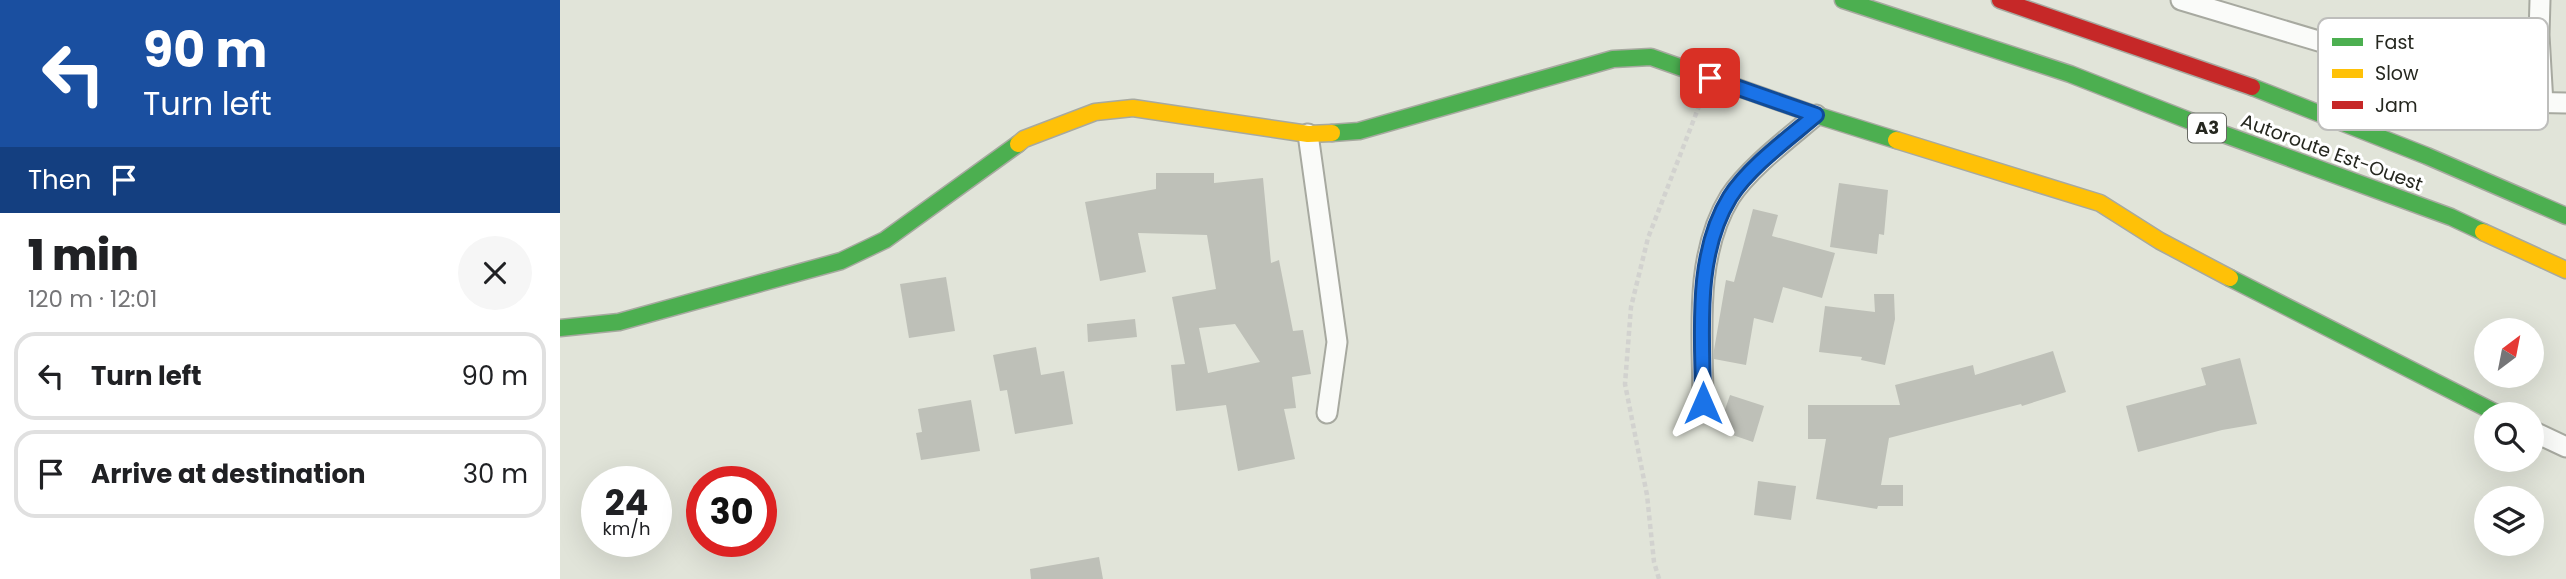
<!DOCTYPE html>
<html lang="en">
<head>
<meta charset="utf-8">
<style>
	body { margin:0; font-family:Poppins,sans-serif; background:#f6f6f6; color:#202124; height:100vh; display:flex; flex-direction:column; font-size:26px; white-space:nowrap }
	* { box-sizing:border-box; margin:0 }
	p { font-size:23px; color:#757577 }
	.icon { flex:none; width:38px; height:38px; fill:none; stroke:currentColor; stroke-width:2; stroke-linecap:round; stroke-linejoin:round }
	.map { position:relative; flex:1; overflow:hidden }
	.sheet { display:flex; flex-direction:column; background:#fff; width:560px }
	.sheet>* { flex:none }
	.top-card { background:#1a4fa0; color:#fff; overflow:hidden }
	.needle { width:46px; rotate:32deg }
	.tools { position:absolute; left:1914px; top:318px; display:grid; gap:14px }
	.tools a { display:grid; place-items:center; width:70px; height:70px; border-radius:50%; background:#fff; box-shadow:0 7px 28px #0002; font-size:35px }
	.speed { position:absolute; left:21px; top:466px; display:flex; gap:14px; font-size:35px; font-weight:700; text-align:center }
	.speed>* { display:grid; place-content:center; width:91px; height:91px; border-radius:50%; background:#fff; box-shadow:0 7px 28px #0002; line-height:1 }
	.speed small { font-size:18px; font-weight:400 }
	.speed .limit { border:10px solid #d22; background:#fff; color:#111 }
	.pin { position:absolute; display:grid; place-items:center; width:60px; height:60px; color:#fff; margin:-30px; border-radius:14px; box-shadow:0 4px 10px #0006 }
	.me { position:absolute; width:77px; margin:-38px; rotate:0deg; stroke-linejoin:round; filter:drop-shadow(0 0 5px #0008) }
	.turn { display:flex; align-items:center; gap:24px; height:147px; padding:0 28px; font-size:32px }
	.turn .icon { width:91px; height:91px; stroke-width:2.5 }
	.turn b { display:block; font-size:49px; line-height:60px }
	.then { display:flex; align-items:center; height:66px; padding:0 28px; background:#0003; gap:14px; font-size:26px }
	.round { display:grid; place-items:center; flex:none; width:74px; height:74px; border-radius:37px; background:#f6f6f6 }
	.head { display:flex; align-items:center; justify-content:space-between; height:119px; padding:0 28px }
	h1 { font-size:42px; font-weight:800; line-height:52px }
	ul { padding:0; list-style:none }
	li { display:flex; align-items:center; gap:21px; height:88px; margin:0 14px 10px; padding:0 14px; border:4px solid #e0e0e0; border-radius:21px }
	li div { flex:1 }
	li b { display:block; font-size:26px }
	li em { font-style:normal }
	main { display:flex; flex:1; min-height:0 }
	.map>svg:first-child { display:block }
</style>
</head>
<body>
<main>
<section class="sheet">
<div class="top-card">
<div class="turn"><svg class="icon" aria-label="left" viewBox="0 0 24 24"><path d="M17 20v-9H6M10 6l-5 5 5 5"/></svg><div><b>90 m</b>Turn left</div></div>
<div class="then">Then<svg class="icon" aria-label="arrive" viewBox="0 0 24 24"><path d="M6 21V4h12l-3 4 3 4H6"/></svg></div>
</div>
<div class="head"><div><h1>1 min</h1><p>120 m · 12:01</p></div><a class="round"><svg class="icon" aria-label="close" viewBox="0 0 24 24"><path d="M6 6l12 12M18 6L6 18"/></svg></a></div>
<ul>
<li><svg class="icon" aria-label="left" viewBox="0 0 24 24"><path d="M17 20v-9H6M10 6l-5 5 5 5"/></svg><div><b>Turn left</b></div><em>90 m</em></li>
<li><svg class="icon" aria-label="arrive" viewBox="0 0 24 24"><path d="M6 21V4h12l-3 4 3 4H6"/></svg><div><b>Arrive at destination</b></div><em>30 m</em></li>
</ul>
</section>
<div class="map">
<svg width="2006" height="579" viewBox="0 0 2006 579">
	<rect width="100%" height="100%" fill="#e1e4d9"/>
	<g fill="#bec0b8" fill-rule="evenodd">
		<path d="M596,173H654V183L703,178L711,263L719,260L733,331L743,330L751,374L732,377L736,408L724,409L735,459L678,471L666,405L616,411L611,365L625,364L612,297L656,289L647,235L578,233L586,272L540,281L525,202L596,189ZM675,324L700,362L648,373L639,328Z"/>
		<path d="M1279,183L1328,190L1324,235L1319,234L1317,254L1270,247Z"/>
		<path d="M1193,209L1218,215L1212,236L1275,253L1262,298L1223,287L1213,323L1194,318L1186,365L1154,359V350L1166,280L1174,282Z"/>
		<path d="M386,277L395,331L349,338L340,284Z"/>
		<path d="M1314,294H1334L1335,319L1325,365L1301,360L1302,357L1259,352L1265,306L1315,312Z"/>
		<path d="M575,319L577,337L528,342L527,324Z"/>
		<path d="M476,347L481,375L504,371L513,424L455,434L447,390L440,391L433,355Z"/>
		<path d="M1493,351L1506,392L1462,406L1461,404L1329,438L1321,485H1343V506H1318L1317,509L1256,499L1266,439H1248V405H1340L1335,385L1413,365L1415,375Z"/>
		<path d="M1680,358L1697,424L1662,430L1578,452L1566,406L1646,385L1641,368Z"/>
		<path d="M1170,395L1204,406L1193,442L1158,430Z"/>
		<path d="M411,400L420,451L361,460L356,433L362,432L358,409Z"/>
		<path d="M1198,481L1236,486L1231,520L1194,515Z"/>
		<path d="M539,557L543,579H471L470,569Z"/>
	</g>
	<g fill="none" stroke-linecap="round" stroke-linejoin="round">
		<g stroke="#a7a9a0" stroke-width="23">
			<g id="street">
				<path d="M1621,0L1829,62L1909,94L1952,102L2006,103"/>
				<path d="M1980,0L1979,35L1983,104"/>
				<path d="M748,134L777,342L767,413"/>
				<path d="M1143,403C1143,337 1133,257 1170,197C1189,168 1229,138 1256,115"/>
				<path d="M1972,431L2006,447"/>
			</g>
		</g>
		<g stroke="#a7a9a0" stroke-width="19">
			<g id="fast">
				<path d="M1283,0L1510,74L1666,135L1891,217L1923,232"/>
				<path d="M1692,87L1867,156L2006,216"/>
				<path d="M772,133L799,131L1053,59L1091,57L1256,115L1336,140"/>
				<path d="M1670,278L1940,415"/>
				<path d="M0,328L59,322L281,261L325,240L458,144"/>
			</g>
		</g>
		<g stroke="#a7a9a0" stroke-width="19">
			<g id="slow">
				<path d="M1336,140L1540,203L1600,241L1670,278"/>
				<path d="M458,144L464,139L535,112L573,108L748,134L772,133"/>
				<path d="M1923,232L2006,270"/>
			</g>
		</g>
		<g stroke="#a7a9a0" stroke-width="19">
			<path id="jam" d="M1440,0L1692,87"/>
		</g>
		<path stroke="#d2d2cf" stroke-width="4.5" stroke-dasharray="5 3.5" stroke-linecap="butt" d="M1099,579L1094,562L1087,495L1065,384L1071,307L1088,238L1141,101"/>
		<use href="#street" stroke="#fafbf9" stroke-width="19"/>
		<use href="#fast" stroke="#4caf50" stroke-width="16"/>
		<use href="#slow" stroke="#ffc107" stroke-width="16"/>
		<use href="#jam" stroke="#c62828" stroke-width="16"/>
	</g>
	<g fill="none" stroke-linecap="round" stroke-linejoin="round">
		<g stroke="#114b97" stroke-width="18">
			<path id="route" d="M1143,403C1143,337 1133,257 1170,197C1189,167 1229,138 1256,115L1150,78"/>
		</g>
		<use href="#route" stroke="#1a73e8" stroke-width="12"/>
	</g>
	<g text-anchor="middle" stroke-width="6" stroke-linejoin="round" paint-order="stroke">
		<rect fill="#fff" stroke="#666862" stroke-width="2" x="1628" y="113.5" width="38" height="29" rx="5"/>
		<g font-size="18" font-weight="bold" fill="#25271f">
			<text x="1647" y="134">A3</text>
		</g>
		<g font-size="19" fill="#25271f" stroke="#fff">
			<text transform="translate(1772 152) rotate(20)" y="7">Autoroute Est-Ouest</text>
		</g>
	</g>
	<rect x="1758" y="18" width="230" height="112" rx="10" fill="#fff" stroke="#bebebc" stroke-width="2"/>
	<rect x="1772" y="38" width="31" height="8" fill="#4caf50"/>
	<rect x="1772" y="69" width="31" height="9" fill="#ffc107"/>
	<rect x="1772" y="101" width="31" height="8" fill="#c62828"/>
	<g font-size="19" fill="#25271f">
		<text x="1815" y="49">Fast</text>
		<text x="1815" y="80">Slow</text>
		<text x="1815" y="112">Jam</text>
	</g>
</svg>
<div class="tools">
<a><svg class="needle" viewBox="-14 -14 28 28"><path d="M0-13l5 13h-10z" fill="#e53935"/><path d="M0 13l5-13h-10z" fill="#757577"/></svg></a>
<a><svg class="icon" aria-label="search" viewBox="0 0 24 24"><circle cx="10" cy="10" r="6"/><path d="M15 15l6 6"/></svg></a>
<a><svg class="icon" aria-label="layers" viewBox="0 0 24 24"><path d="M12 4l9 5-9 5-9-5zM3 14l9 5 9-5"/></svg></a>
</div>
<div class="speed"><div>24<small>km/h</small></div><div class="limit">30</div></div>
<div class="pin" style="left:1150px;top:78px;background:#d93025"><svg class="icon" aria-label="arrive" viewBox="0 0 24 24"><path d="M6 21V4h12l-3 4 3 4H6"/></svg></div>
<svg class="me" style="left:1143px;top:403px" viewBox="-20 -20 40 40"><path d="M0-17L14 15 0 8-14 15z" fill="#1a73e8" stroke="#fff" stroke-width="4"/></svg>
</div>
</main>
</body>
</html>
